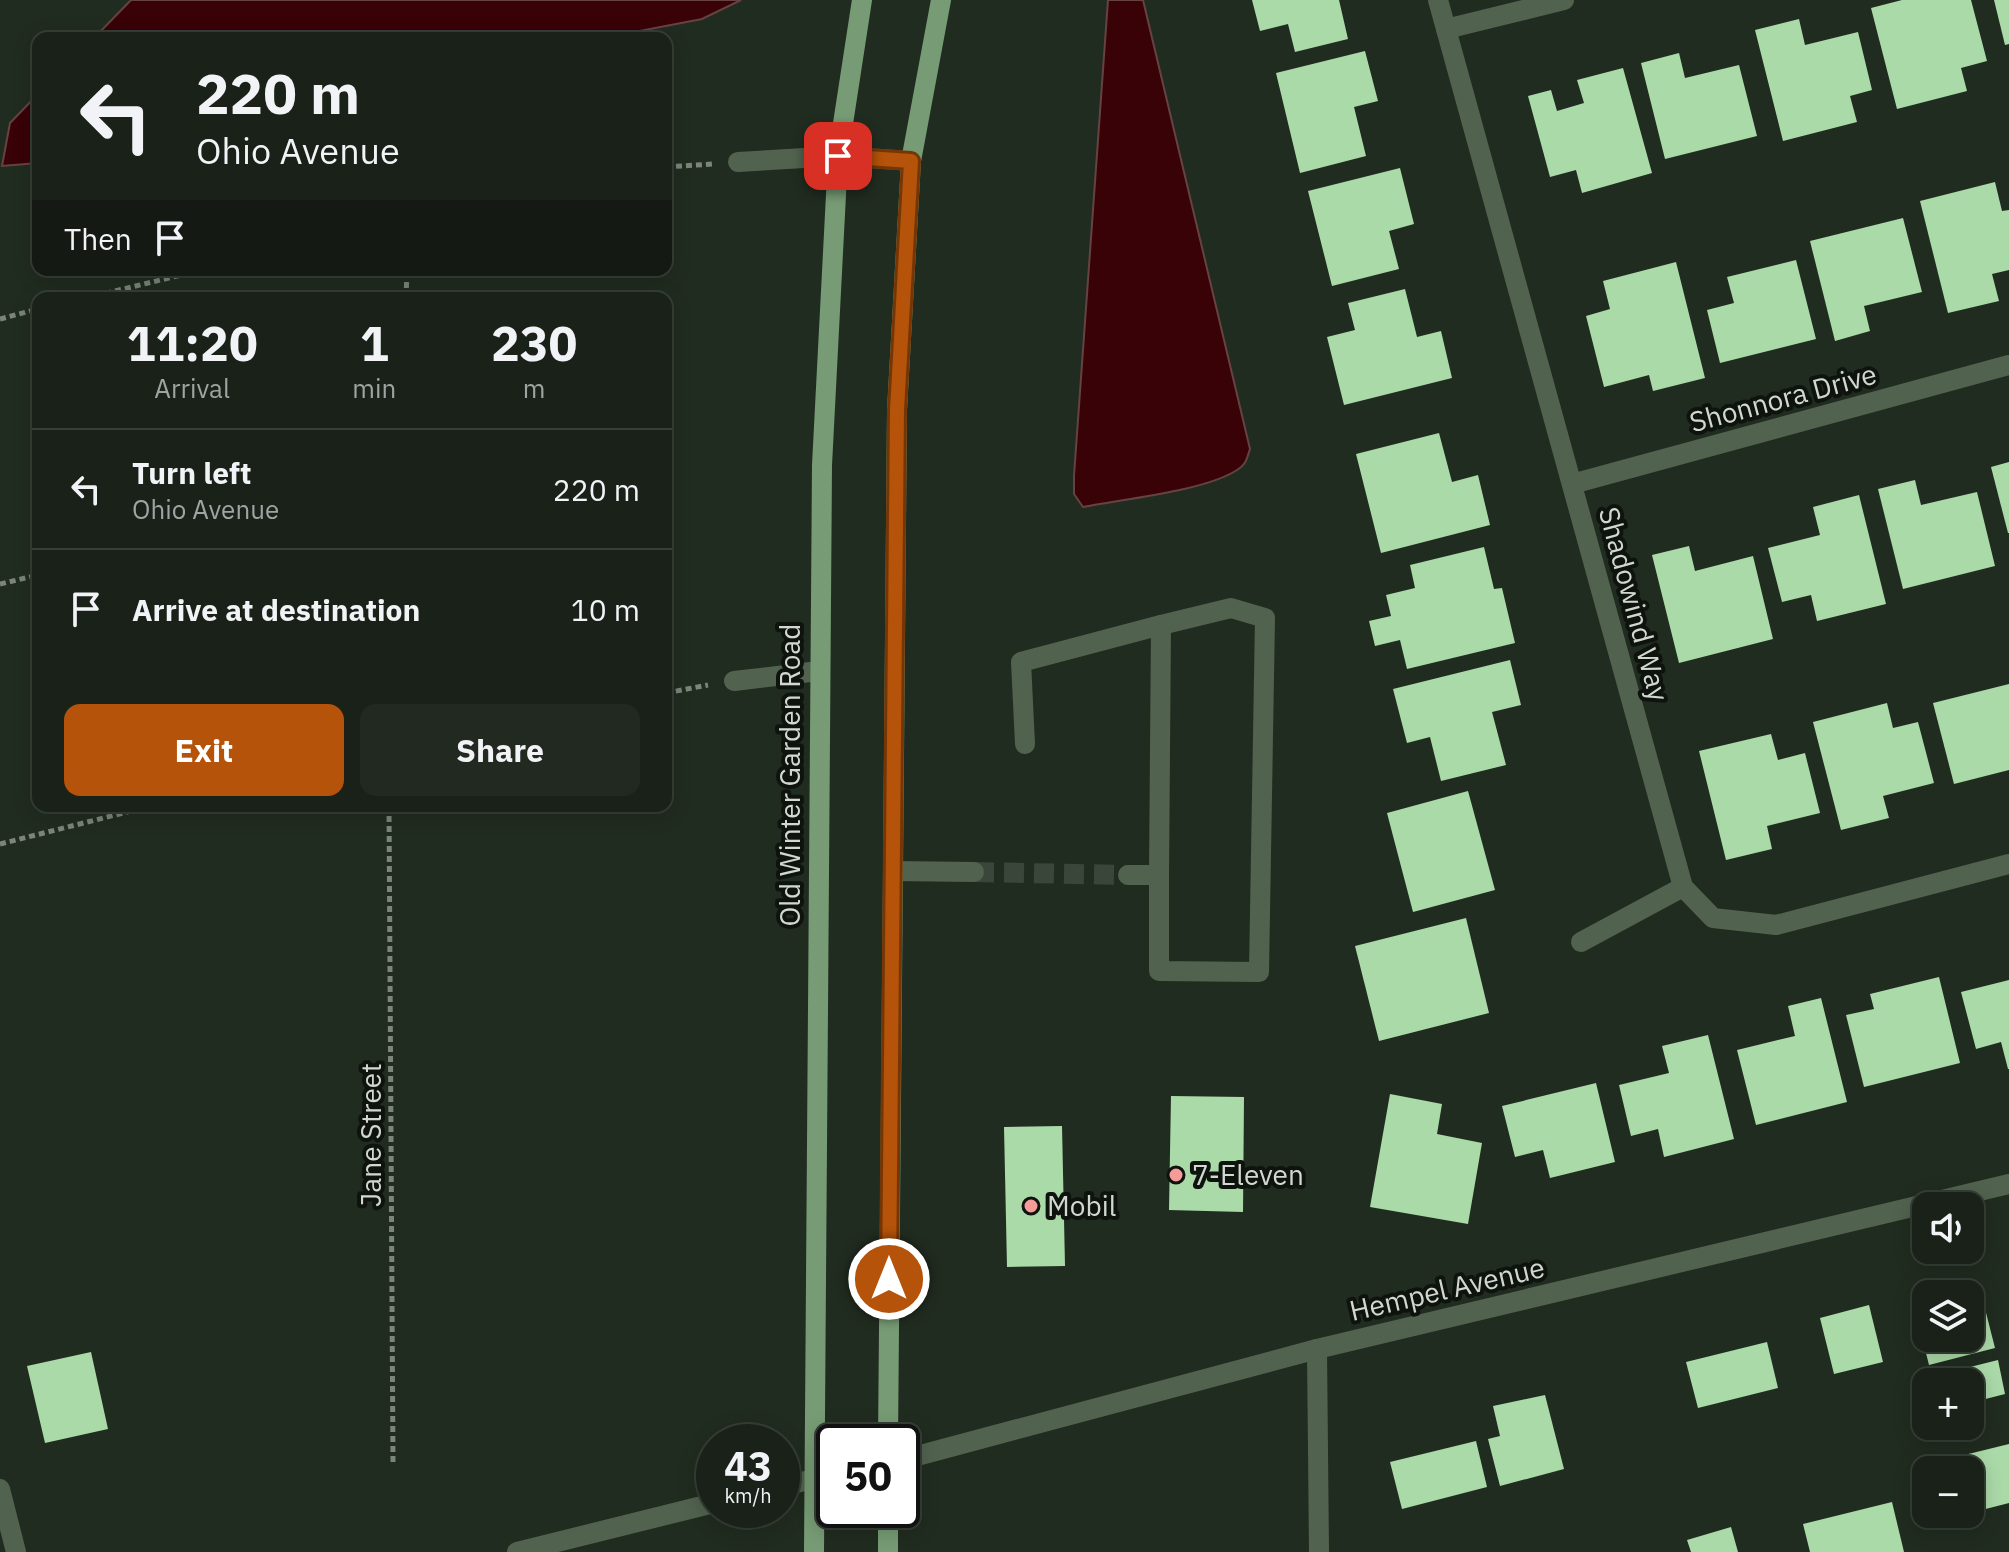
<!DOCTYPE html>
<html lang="en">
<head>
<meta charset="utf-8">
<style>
	body { margin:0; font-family:"IBM Plex Sans",sans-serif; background:#222921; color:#f1f3f6; height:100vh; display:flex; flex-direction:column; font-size:30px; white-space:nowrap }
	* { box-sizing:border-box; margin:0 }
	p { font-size:26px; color:#9fa3a2 }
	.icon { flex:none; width:44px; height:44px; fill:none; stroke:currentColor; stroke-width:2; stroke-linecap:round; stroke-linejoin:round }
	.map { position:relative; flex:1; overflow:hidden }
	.side { position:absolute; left:32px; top:292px; width:640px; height:520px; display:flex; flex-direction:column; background:#192118; border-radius:16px; box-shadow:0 4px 20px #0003,0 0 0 2px #373e37 }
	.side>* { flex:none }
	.banner { position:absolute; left:32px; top:32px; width:640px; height:244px; border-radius:16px; box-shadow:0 4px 20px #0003,0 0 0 2px #373e37; background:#192118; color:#f1f3f6; overflow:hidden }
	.buttons { position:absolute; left:1912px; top:1192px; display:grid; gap:16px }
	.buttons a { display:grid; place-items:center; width:72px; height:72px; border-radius:16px; background:#192118; box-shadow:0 4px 20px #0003,0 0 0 2px #373e37; font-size:40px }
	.speed { position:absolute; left:696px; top:1424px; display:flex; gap:16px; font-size:40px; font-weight:700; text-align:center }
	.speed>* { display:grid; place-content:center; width:104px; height:104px; border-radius:50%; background:#192118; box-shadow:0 4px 20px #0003,0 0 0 2px #373e37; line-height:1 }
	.speed small { font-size:20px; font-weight:400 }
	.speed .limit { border:4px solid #111; border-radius:12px; background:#fff; color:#111 }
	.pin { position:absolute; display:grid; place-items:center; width:68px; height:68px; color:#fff; margin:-34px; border-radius:16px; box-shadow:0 4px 12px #0006 }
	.me { position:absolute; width:88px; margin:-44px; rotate:0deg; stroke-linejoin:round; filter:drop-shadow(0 0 6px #0008) }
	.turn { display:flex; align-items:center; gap:28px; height:168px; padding:0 32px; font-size:36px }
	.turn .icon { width:104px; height:104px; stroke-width:2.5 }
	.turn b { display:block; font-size:56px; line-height:68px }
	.then { display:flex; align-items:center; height:76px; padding:0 32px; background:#0003; gap:16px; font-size:30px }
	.eta { display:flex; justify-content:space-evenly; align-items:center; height:136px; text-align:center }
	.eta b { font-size:48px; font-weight:700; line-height:56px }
	.cta { display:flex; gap:16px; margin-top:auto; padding:16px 32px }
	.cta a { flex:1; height:92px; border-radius:16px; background:#b45309; color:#fff; font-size:32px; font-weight:700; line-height:92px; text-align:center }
	.cta a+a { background:#222921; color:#f1f3f6 }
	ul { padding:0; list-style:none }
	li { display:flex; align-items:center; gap:24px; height:120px; padding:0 32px; border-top:2px solid #373e37 }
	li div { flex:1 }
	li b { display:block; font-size:30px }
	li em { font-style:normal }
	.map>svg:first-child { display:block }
</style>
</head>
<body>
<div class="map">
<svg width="2009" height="1552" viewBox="0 0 2009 1552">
	<rect width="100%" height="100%" fill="#212c20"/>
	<g fill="#380207" stroke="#664243" stroke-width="2">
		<path d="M131,0H741L702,19L603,38H94Z"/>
		<path d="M1108,0H1143L1250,449C1247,458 1246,465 1237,470C1205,491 1123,499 1083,507L1074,494V476Z"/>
		<path d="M38,94V163L2,166L10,123Z"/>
	</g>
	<g fill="#abdaa9">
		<path d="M1252,0H1339L1348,39L1295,52L1288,24L1260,31Z"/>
		<path d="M1902,0H1971L1987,61L1961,68L1967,91L1897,109L1871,8Z"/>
		<path d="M1994,0H2009V44L2005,45Z"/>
		<path d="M1799,19L1805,45L1858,32L1872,90L1850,96L1857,122L1783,141L1755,30Z"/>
		<path d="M1365,51L1378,101L1354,107L1366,156L1300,173L1276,73Z"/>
		<path d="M1679,53L1685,78L1739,65L1757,136L1665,159L1641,63Z"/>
		<path d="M1623,68L1652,173L1582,193L1576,170L1550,177L1528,96L1551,90L1557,111L1584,103L1577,80Z"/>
		<path d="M1400,168L1414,224L1389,231L1399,269L1332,286L1308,191Z"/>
		<path d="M1995,182L2002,211L2009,210V270L1992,274L1999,301L1948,313L1920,201Z"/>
		<path d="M1903,218L1922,292L1864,306L1870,331L1835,341L1810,241Z"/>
		<path d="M1796,260L1816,339L1720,363L1707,310L1734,303L1727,277Z"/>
		<path d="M1676,262L1705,378L1653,391L1649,375L1604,387L1586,316L1610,309L1603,281Z"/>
		<path d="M1405,289L1417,337L1441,331L1452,378L1344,405L1327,337L1355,330L1348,303Z"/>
		<path d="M1439,433L1452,482L1478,475L1490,525L1381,553L1356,454Z"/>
		<path d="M2009,462V533H2008L1991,467Z"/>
		<path d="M1915,480L1921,505L1977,492L1995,566L1903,589L1878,489Z"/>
		<path d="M1859,495L1886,604L1817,621L1811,595L1782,602L1768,548L1820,535L1813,507Z"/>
		<path d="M1689,546L1695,571L1753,556L1773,639L1679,663L1652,555Z"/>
		<path d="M1484,547L1494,589L1502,588L1515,643L1407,669L1400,640L1375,646L1369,621L1391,616L1386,595L1415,588L1410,565Z"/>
		<path d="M1510,660L1521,705L1492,712L1506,765L1441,781L1430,737L1407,743L1393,689Z"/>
		<path d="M2009,684V770L1954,784L1933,703Z"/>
		<path d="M1887,703L1893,728L1918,722L1934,783L1883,796L1889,818L1841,830L1813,722Z"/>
		<path d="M1771,734L1778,760L1805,753L1820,813L1767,826L1772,849L1726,860L1699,751Z"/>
		<path d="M1468,791L1495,890L1413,912L1387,813Z"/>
		<path d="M1466,918L1489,1013L1379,1041L1355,946Z"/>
		<path d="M1939,977L1960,1063L1864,1087L1846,1015L1874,1009L1870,994Z"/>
		<path d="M2009,980V1069H2008L2001,1042L1976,1049L1961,992Z"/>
		<path d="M1821,998L1847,1102L1756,1125L1737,1050L1795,1036L1788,1006Z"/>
		<path d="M1708,1035L1734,1139L1664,1157L1658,1129L1631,1136L1619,1085L1669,1073L1662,1046Z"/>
		<path d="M1596,1083L1615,1162L1550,1178L1543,1150L1515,1157L1502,1106Z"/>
		<path d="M1390,1094L1442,1104L1437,1134L1482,1143L1468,1224L1370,1207Z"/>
		<path d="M1171,1096L1244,1097L1243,1212L1169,1210Z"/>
		<path d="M1062,1126L1065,1266L1007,1267L1004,1127Z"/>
		<path d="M1980,1289L1995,1348L1929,1365L1914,1305L1926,1302V1338H1970V1294L1963,1293Z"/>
		<path d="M1869,1305L1883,1362L1834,1374L1820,1318Z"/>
		<path d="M1767,1342L1778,1388L1698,1408L1686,1362Z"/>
		<path d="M91,1352L108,1429L45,1443L27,1366Z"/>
		<path d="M1998,1360L2005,1394L1970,1403V1382H1965L1962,1369Z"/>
		<path d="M1545,1395L1564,1469L1500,1486L1488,1439L1500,1436L1493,1406Z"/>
		<path d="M1476,1441L1487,1487L1402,1509L1390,1462Z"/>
		<path d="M2009,1444V1503L1970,1513V1470H1947L1944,1460Z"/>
		<path d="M1892,1502L1904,1552H1810L1803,1524Z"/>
		<path d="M1731,1527L1738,1552H1691L1687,1540Z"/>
	</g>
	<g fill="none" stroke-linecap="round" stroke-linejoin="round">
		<path stroke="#3b463a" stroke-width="20" stroke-dasharray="20 10" stroke-linecap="butt" d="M974,872L1128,875"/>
		<g stroke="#7b857a" stroke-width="5" stroke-dasharray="6 4" stroke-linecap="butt">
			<path d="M666,167L713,164"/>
			<path d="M86,298L202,270"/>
			<path d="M406,298L407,270"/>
			<path d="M0,319L38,309"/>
			<path d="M0,584L38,575"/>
			<path d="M666,693L708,685"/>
			<path d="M389,806L393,1464"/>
			<path d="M0,844L151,806"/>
		</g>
		<g stroke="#51634f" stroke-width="20">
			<path d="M1438,0L1683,887L1713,918L1776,925L2009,864"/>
			<path d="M1446,29L1564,0"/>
			<path d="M738,162L838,156L911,161"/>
			<path d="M1572,484L2009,365"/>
			<path d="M734,681L819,671"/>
			<path d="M1025,744L1021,662L1161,625L1159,875H1128"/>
			<path d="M893,871L974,872"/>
			<path d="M1159,875V971L1259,972L1265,618L1231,608L1161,625"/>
			<path d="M1581,942L1683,887"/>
			<path d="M1317,1349L1319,1552"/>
			<path d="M902,1460L1317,1349L2009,1184"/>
			<path d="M782,1486L834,1475"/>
			<path d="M0,1489L16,1552"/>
			<path d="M517,1552L714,1503"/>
		</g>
		<g stroke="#779c75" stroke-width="20">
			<path d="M888,1442L897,410L911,161L941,0"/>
			<path d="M814,1552L822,465L838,156L862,0"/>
			<path d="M888,1552V1510"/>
		</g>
	</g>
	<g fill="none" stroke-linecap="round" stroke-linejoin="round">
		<g stroke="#753606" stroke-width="20">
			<path id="route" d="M838,156L911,161L897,410L889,1279"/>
		</g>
		<use href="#route" stroke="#b45309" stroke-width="14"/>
	</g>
	<g fill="#f59b98" stroke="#0e130e" stroke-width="3">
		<circle cx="1176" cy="1175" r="8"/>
		<circle cx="1031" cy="1206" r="8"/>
	</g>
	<g text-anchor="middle" stroke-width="8" stroke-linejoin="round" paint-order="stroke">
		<g font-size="28" fill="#d0d8cf" stroke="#0e130e">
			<text transform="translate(1783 398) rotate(-15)" y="10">Shonnora Drive</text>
			<text transform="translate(1634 604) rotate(75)" y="10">Shadowind Way</text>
			<text transform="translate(790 775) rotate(-90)" y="10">Old Winter Garden Road</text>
			<text transform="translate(371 1135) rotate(-90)" y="10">Jane Street</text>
			<text transform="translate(1447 1289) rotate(-13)" y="10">Hempel Avenue</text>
		</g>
		<g font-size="28" fill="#d0d8cf" stroke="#0e130e" text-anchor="start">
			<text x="1192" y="1185">7-Eleven</text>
			<text x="1047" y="1216">Mobil</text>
		</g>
	</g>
</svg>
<div class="buttons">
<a><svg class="icon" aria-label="sound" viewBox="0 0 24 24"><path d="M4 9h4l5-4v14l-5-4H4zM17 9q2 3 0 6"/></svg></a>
<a><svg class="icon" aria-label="layers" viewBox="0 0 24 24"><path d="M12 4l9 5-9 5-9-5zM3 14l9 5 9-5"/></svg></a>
<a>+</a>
<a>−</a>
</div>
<div class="speed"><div>43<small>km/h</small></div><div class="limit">50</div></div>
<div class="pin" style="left:838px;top:156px;background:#d93025"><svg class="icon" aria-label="arrive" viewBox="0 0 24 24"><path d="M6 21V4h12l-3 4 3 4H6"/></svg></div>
<svg class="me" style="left:889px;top:1279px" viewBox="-20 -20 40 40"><circle r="17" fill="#b45309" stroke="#fff" stroke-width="3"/><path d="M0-11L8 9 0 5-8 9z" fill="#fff"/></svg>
<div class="banner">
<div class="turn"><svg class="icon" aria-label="left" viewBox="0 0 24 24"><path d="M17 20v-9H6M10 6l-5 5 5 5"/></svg><div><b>220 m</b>Ohio Avenue</div></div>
<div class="then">Then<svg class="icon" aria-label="arrive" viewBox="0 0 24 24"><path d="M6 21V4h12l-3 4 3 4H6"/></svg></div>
</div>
<section class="side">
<div class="eta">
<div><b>11:20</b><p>Arrival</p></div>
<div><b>1</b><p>min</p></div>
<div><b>230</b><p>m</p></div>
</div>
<ul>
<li><svg class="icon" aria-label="left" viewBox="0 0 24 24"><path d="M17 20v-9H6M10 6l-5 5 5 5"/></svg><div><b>Turn left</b><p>Ohio Avenue</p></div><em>220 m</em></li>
<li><svg class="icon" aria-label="arrive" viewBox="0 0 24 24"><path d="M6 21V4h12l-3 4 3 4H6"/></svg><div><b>Arrive at destination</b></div><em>10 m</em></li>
</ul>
<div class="cta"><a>Exit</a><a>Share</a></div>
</section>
</div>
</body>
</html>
